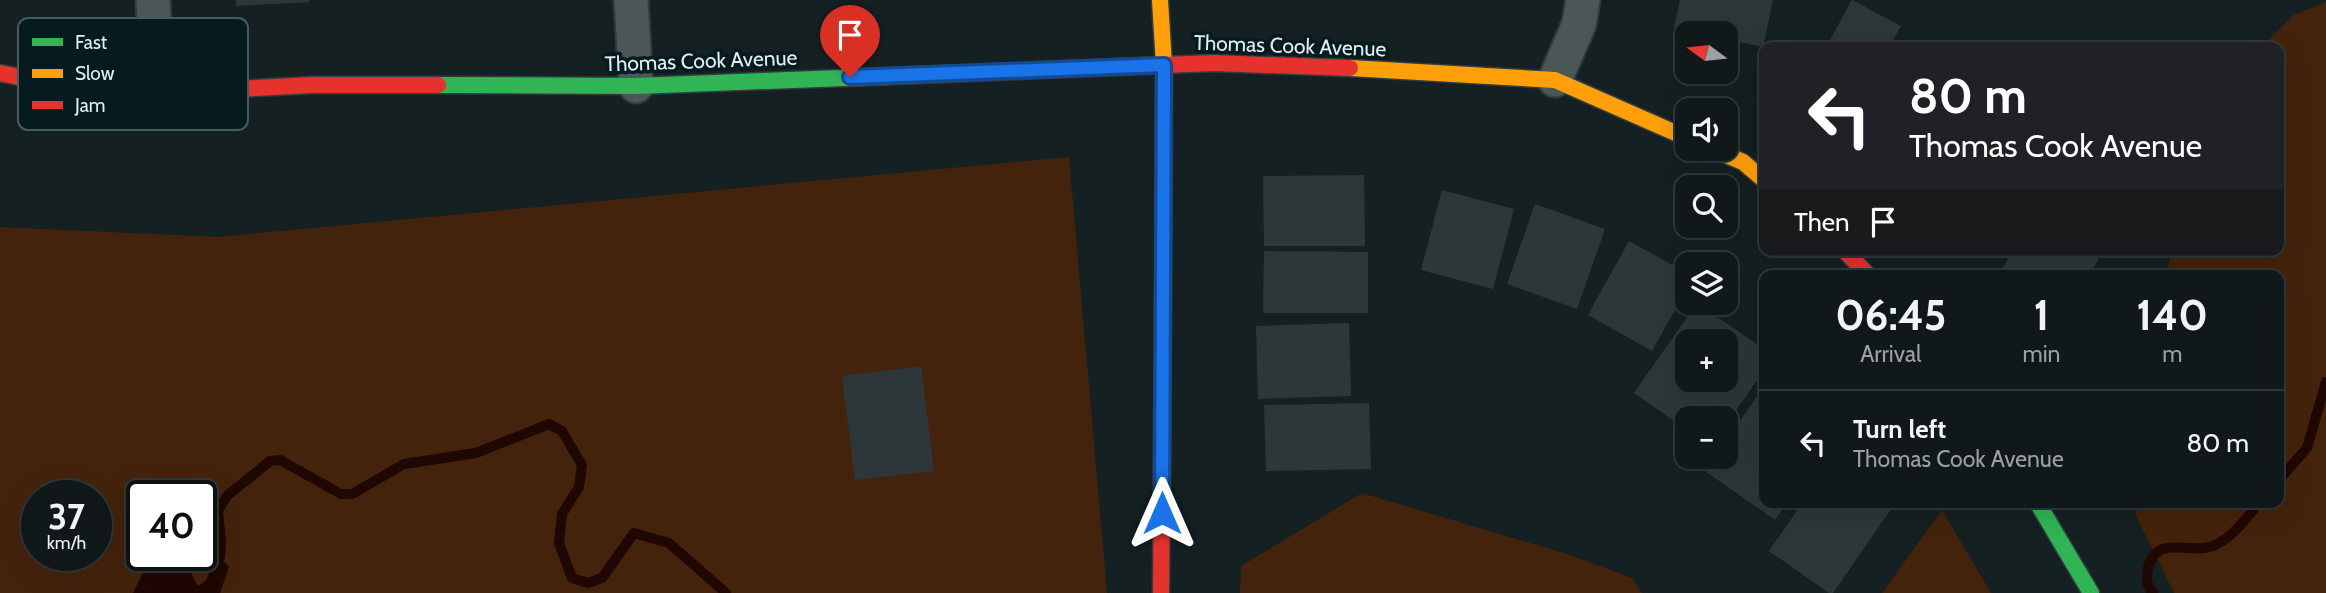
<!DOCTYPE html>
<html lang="en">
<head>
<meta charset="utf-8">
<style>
	body { margin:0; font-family:Cabin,sans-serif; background:#1e2527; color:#f1f3f6; height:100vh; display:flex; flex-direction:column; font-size:26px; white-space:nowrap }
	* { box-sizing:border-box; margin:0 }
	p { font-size:23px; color:#9ca0a2 }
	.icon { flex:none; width:38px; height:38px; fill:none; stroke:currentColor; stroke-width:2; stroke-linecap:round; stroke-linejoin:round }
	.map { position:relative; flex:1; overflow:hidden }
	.sheet { position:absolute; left:1759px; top:270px; width:525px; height:238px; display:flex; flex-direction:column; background:#10181a; border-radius:14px; box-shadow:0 7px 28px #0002,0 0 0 2px #303739 }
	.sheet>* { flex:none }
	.guide { position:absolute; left:1759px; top:42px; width:525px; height:214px; border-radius:14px; box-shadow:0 7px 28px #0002,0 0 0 2px #303739; background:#202124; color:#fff; overflow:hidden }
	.needle { width:46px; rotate:285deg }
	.fabs { position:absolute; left:1675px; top:21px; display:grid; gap:14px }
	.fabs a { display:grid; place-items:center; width:63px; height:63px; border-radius:14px; background:#10181a; box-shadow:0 7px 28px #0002,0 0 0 2px #303739; font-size:35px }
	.speed { position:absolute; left:21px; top:480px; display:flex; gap:14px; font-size:35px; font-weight:700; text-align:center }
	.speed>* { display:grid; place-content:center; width:91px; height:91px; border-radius:50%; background:#10181a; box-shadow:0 7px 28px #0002,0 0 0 2px #303739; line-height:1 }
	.speed small { font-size:18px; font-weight:400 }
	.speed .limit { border:4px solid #111; border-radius:10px; background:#fff; color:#111 }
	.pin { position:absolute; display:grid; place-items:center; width:60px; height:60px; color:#fff; margin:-72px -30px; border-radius:50% 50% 50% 0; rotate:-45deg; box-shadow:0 0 7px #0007 }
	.pin .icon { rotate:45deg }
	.me { position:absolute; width:77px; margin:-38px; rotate:0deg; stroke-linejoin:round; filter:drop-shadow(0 0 5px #0008) }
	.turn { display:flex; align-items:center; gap:24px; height:147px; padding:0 35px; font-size:32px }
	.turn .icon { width:91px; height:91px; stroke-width:2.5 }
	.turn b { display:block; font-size:49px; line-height:60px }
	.then { display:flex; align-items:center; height:66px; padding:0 35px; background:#0003; gap:14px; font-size:26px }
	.eta { display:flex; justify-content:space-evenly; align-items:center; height:119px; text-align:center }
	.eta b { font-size:42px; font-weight:700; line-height:49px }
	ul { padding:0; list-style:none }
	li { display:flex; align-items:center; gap:21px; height:105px; padding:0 35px; border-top:2px solid #303739 }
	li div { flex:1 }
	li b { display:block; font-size:26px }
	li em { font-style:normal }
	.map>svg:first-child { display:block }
</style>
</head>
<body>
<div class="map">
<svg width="2326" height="593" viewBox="0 0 2326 593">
	<rect width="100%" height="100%" fill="#152022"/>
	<g fill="#44230c" fill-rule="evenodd">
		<path d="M2326,2V593H2174L2135,514L2140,502H2278V275H2165L2173,250H2278V47H2261L2294,15Z"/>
		<path d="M1069,157L1107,593H0V227L218,237ZM37,495H96V555H37ZM142,495H201V555H142Z"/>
		<path d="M1362,493L1570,555L1632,578L1642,593H1240L1241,566Z"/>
		<path d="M1942,510L1991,593H1882Z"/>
	</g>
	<path fill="#1f0703" d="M220,557L229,567L220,593H133L146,566L184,560L198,586L215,574Z"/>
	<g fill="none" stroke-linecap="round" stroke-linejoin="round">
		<g stroke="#1f0703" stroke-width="10">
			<path d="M2278,481L2307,448L2326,382"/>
			<path d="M207,593L220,557L221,542L218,510L228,495L270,461L280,460L341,494H352L404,464L476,453L549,424L562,431L582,465L579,487L562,514L559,543L572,578L588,583L602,578L634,533L669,543L726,593"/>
			<path d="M2153,593C2146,586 2146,577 2148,568C2157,533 2189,555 2213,546C2233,538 2246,518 2260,502"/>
		</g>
	</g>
	<g fill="#2d3739" fill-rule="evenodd">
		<path d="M236,0H309V2L236,6Z"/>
		<path d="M1680,0H1773L1763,47L1726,39V33H1701L1674,27Z"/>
		<path d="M1852,0L1901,26L1889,47H1826Z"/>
		<path d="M1905,39L1921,47H1900Z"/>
		<path d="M1364,175L1365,246H1264L1263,176Z"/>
		<path d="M1442,190L1514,209L1493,289L1421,270Z"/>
		<path d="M1535,204L1605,229L1577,309L1507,284Z"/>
		<path d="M1629,241L1687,273V289L1652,351L1588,315Z"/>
		<path d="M2014,250H2104L2089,275H2009L2001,270Z"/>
		<path d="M1264,251L1368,252V313H1263Z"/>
		<path d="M1697,303L1764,349V370L1726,425V418H1687V430L1634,393ZM1687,341H1726V380H1687Z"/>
		<path d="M1349,323L1351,396L1258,399L1256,326Z"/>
		<path d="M921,366L934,471L855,480L842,376Z"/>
		<path d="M1764,386V502H1787L1775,520L1705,471L1715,457H1726V441Z"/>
		<path d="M1369,403L1371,469L1266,471L1264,405Z"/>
		<path d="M1803,502H1896L1833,593H1829L1769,551Z"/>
	</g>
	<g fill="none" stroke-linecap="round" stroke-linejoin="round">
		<g stroke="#323c3e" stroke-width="37">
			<g id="street">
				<path d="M153,0L158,93"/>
				<path d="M631,0L636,86"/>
				<path d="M1555,80L1579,24L1583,0"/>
			</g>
		</g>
		<g stroke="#323c3e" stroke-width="19">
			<g id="fast">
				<path d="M438,85L636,86L920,75"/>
				<path d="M2037,502L2091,593"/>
			</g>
		</g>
		<g stroke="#323c3e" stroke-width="19">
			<g id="slow">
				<path d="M1160,0L1164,65L1163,305"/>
				<path d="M1350,68L1555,80L1687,138"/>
				<path d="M1712,149L1743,162L1764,180"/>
			</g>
		</g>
		<g stroke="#323c3e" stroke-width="19">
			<g id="jam">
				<path d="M0,73L59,85L158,93L313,85H438"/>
				<path d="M920,75L1214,63L1350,68"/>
				<path d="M1844,250L1868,275"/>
				<path d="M1161,593L1163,305"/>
			</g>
		</g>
		<use href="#street" stroke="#4b5657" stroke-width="33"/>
		<use href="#fast" stroke="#30b455" stroke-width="16"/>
		<use href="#slow" stroke="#ff9f0a" stroke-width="16"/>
		<use href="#jam" stroke="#e5322d" stroke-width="16"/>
	</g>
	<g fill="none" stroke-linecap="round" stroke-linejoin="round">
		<g stroke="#114b97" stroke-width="18">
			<path id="route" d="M850,77L1164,65L1162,513"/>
		</g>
		<use href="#route" stroke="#1a73e8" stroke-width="12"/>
	</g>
	<g text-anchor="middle" stroke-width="7" stroke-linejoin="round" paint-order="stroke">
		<g font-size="21" fill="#e1eef0" stroke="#061b1e">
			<text transform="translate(1290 46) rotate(2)" y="7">Thomas Cook Avenue</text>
			<text transform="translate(701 61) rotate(-2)" y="7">Thomas Cook Avenue</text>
		</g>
	</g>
	<rect x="18" y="18" width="230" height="112" rx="10" fill="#061b1e" stroke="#485a5d" stroke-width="2"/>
	<rect x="32" y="38" width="31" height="8" fill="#30b455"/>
	<rect x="32" y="69" width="31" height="9" fill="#ff9f0a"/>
	<rect x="32" y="101" width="31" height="8" fill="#e5322d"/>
	<g font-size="19" fill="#e1eef0">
		<text x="75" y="49">Fast</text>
		<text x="75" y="80">Slow</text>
		<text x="75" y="112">Jam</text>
	</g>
</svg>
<div class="fabs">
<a><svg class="needle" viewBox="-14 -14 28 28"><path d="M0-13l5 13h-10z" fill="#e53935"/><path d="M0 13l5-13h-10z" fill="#9ca0a2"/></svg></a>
<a><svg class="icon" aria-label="sound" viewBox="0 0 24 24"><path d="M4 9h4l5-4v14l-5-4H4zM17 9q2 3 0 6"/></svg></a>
<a><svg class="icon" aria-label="search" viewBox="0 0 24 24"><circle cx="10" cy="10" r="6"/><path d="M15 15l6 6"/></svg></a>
<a><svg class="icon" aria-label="layers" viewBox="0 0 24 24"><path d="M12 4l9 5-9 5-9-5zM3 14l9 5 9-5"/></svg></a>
<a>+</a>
<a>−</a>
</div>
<div class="speed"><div>37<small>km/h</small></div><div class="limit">40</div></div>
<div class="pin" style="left:850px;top:77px;background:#d93025"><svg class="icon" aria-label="arrive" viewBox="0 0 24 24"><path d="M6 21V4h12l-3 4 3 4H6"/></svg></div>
<svg class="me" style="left:1162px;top:513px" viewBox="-20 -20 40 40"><path d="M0-17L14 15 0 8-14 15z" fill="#1a73e8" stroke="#fff" stroke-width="4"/></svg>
<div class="guide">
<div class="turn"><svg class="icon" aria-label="left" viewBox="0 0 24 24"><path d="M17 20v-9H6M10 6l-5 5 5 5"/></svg><div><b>80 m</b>Thomas Cook Avenue</div></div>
<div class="then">Then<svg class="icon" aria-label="arrive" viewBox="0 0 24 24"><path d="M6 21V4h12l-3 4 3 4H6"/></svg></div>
</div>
<section class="sheet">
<div class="eta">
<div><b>06:45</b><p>Arrival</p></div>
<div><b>1</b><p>min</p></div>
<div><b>140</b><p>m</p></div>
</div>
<ul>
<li><svg class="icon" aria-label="left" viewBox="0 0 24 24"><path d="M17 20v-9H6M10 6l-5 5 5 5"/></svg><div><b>Turn left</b><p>Thomas Cook Avenue</p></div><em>80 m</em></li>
</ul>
</section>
</div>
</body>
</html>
